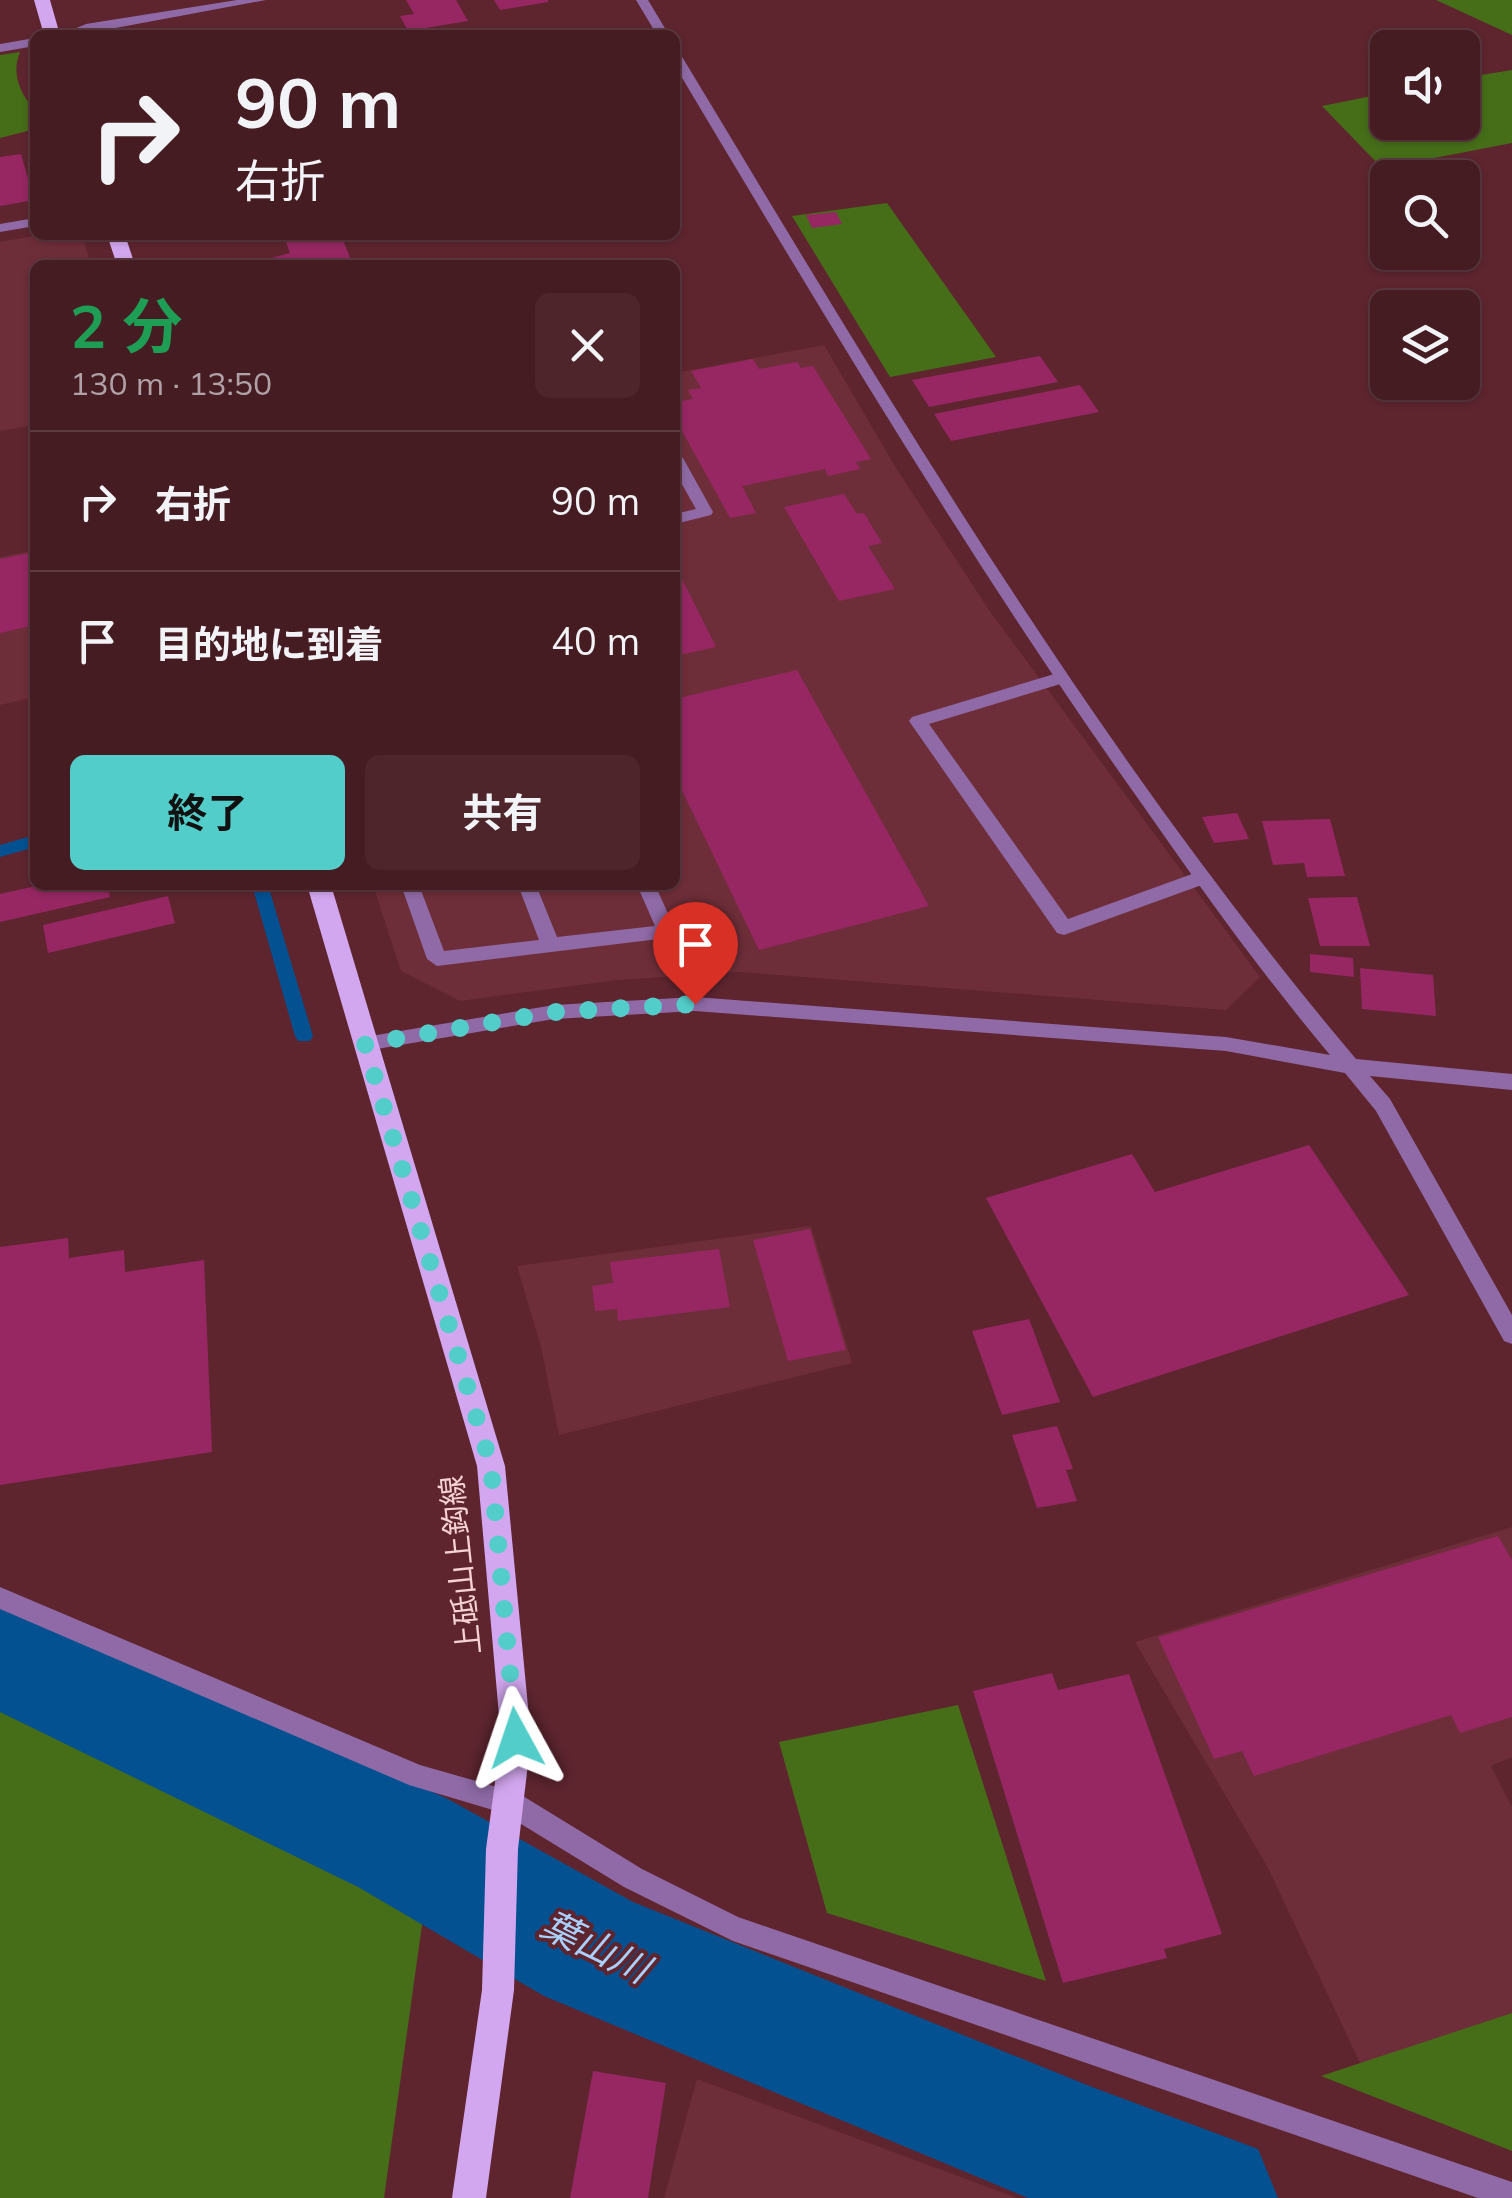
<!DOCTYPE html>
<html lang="ja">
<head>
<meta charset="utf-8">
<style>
	body { margin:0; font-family:Mulish,"Noto Sans JP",sans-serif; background:#4d252b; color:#f1f3f6; height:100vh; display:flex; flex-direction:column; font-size:38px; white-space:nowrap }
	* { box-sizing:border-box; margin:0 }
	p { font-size:32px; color:#b0a1a6 }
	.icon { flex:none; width:55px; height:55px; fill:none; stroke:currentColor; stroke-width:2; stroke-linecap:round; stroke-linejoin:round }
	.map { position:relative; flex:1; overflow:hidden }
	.side { position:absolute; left:30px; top:260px; width:650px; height:630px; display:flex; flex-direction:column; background:#461c23; border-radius:15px; box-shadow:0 2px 8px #0004,0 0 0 2px #5e3a41 }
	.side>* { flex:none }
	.top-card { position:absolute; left:30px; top:30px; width:650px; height:210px; border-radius:15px; box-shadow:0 2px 8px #0004,0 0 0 2px #5e3a41; background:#461c23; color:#f1f3f6; overflow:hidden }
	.controls { position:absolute; left:1370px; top:30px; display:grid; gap:20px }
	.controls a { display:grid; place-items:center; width:110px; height:110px; border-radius:15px; background:#461c23; box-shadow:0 2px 8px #0004,0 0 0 2px #5e3a41; font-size:50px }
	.pin { position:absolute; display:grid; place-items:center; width:85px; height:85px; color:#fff; margin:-102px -42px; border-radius:50% 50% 50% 0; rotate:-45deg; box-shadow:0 0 10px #0007 }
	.pin .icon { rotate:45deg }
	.me { position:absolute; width:110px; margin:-55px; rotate:355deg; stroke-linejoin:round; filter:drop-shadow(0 0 8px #0008) }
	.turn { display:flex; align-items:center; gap:35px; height:210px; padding:0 40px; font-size:45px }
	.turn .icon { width:130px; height:130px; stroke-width:2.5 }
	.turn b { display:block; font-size:70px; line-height:85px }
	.round { display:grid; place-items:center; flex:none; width:105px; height:105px; border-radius:15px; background:#4d252b }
	.head { display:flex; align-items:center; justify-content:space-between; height:170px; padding:0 40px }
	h1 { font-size:60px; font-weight:700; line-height:75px; color:#1e9e55 }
	.action { display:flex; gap:20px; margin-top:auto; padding:20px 40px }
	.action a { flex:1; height:115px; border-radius:15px; background:#53cdc9; color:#111; font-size:40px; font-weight:700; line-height:115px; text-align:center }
	.action a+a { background:#4d252b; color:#f1f3f6 }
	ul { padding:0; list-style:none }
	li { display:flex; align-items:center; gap:30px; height:140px; padding:0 40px; border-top:2px solid #5e3a41 }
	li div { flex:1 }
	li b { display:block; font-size:38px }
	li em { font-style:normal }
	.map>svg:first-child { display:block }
</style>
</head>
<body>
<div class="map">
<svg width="1512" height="2198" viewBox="0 0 1512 2198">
	<rect width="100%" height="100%" fill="#5e252f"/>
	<g fill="#6e2e39">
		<path d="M39,235H82L91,265H35V425L0,431V242Z"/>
		<path d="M824,345L896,468L991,613L1260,977L1226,1010L739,972L617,980L460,1001L401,971L373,885H675V373Z"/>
		<path d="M35,550V697L0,705V557Z"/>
		<path d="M811,1226L852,1363L559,1435L541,1347L517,1266Z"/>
		<path d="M1512,1527V1757L1491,1766L1512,1807V2013L1361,2065L1267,1866L1135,1642Z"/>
		<path d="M697,2079L1017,2198H664Z"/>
	</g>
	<g fill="#466e19">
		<path d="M1436,0H1512V35Z"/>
		<path d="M20,52C11,73 20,94 35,110V129L0,138V55Z"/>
		<path d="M1512,70V143L1382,168L1322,106L1387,93L1388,122H1462L1463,78Z"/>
		<path d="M887,203L996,357L890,377L792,216Z"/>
		<path d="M0,1697L426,1896L384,2198H0Z"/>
		<path d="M958,1705L1046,1981L827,1913L779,1742Z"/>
		<path d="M1512,2013V2151L1321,2076Z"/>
	</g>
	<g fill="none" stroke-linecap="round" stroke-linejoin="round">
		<g fill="#045192" fill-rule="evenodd">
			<path d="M35,835V847L0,857V845Z"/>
			<path d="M252,885H268L313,1036L310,1041H298L295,1036Z"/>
		</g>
		<path fill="#045192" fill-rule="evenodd" d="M0,1596L448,1799L633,1902L1092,2087L1258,2149L1278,2198H1028L544,1996L358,1887L0,1712Z"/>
	</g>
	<g fill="#962763">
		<path d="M406,0H456L468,21L408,31L400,16L414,14Z"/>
		<path d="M494,0H548V2L500,10Z"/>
		<path d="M21,154L34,200L0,206V157Z"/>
		<path d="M836,212L842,224L812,228L806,215Z"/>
		<path d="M328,235H341L353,265H246L290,253L286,242Z"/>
		<path d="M1040,356L1058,382L929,407L912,380Z"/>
		<path d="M753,359L759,369L797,362L801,368L813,366L871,459L856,462L860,469L828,476L825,469L742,486L756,513L730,518L675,418V402L693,399L688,390L701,388L691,371Z"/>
		<path d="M1080,385L1099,412L951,441L934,414Z"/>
		<path d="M844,494L857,514L864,513L882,543L868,546L895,589L839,601L784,507Z"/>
		<path d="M35,552V625L0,633V559Z"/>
		<path d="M675,565L716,647L675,656Z"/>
		<path d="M797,670L929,906L759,950L675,776V699Z"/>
		<path d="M1237,813L1249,839L1214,843L1202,817Z"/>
		<path d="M1330,819L1345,876L1307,877L1304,863L1273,865L1262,821Z"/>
		<path d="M41,885H108L110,897L0,922V894Z"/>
		<path d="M168,896L175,923L48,953L43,925Z"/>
		<path d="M1357,897L1370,946H1320L1308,898Z"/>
		<path d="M1310,954L1353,958L1354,977L1310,972Z"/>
		<path d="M1360,968L1433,975L1436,1016L1362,1009Z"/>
		<path d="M1309,1145L1409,1295L1093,1397L986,1198L1132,1154L1155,1192Z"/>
		<path d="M810,1229L846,1350L788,1361L753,1240Z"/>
		<path d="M68,1238L69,1258L124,1250L125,1272L204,1260L212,1452L0,1485V1247Z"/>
		<path d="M719,1249L730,1307L618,1321L617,1309L595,1311L592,1286L613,1283L610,1262Z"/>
		<path d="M1029,1319L1060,1402L1002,1415L972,1331Z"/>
		<path d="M1057,1426L1073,1469L1066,1470L1077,1501L1037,1508L1012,1435Z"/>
		<path d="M1498,1536L1512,1560V1717L1460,1733L1451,1715L1254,1776L1242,1751L1214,1759L1158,1637Z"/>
		<path d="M1052,1673L1058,1690L1129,1674L1222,1934L1164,1949L1167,1958L1063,1983L973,1691Z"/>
		<path d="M593,2071L666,2083L648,2198H570Z"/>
	</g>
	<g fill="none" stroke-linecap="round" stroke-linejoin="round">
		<g fill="#8f6aa6" fill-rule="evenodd">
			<path d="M237,0H266L78,35H60L86,24Z"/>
			<path d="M35,38V46L0,52V44Z"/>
			<path d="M675,453L683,458L713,512L711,515L675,524V514L696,509L675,472Z"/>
			<path d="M1061,672L1070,678L1067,682L929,724L1068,919L1203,870L1212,877L1210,882L1064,935L1057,933L909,721L912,717Z"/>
			<path d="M401,885H419L444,951L539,940L518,885H536L557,937L655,926L637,885H655L676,931L667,938L437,966L427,959Z"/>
			<path d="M0,1587L420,1765L518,1793L642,1869L738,1917L1512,2182V2198H1478L733,1941L624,1887L503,1813L409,1785L0,1609Z"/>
		</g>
		<g fill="#8f6aa6" fill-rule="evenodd">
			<path d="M636,0H648L669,35H657Z"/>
			<path d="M675,51L681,55C889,400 1095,750 1356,1059L1512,1074V1090L1370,1076L1390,1099L1512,1315V1344L1504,1341L1376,1111L1345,1073L1226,1051L695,1011L554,1019L365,1051L358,1049L355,1044L358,1039L365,1037L554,1005L695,997L1226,1037L1330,1055C1263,975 1203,892 1144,807C974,568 825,317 675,66Z"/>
			<path d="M35,218V226L0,232V224Z"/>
		</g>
		<g fill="#d3a7ef" fill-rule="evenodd">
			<path d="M34,0H50L60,35H44Z"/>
			<path d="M107,235H125L135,265H117Z"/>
			<path d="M307,885H331L505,1466L531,1738L518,1849L514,1990L486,2198H452L482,1990L486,1849L501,1738L477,1466Z"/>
		</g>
	</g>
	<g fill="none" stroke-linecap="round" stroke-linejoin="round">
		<path stroke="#53cdc9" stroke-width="18" stroke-dasharray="0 32.4" d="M516,1738L491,1466L365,1044L554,1012L695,1004"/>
	</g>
	<g text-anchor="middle" stroke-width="8" stroke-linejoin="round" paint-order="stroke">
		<g font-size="30" fill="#f7d2d5" stroke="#5e252f">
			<text transform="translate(461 1565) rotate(-96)" y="10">上砥山上鈎線</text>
		</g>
		<g font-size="38" font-style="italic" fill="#a9d0fc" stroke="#5e252f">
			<text transform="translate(595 1947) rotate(26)" y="13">葉山川</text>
		</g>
	</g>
</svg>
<div class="controls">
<a><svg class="icon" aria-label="sound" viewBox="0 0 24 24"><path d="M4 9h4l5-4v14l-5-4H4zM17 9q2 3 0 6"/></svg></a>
<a><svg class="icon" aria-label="search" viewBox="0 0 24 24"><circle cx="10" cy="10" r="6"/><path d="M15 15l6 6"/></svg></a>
<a><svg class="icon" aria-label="layers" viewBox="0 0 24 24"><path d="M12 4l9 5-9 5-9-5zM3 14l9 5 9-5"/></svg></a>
</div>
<div class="pin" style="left:695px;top:1004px;background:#d93025"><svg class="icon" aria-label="arrive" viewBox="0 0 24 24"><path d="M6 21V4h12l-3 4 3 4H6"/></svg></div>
<svg class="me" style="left:516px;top:1738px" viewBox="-20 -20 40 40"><path d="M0-17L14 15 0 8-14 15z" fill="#53cdc9" stroke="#fff" stroke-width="4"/></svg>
<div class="top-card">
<div class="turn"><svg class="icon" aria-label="right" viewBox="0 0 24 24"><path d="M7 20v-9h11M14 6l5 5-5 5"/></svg><div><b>90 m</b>右折</div></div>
</div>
<section class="side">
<div class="head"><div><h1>2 分</h1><p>130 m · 13:50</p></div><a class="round"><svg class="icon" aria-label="close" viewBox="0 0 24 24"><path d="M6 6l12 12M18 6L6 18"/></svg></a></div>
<ul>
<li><svg class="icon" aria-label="right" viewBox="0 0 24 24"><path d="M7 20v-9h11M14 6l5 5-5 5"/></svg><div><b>右折</b></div><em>90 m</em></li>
<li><svg class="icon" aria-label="arrive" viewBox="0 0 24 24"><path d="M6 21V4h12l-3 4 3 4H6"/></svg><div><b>目的地に到着</b></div><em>40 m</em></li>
</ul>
<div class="action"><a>終了</a><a>共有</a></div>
</section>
</div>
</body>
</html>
